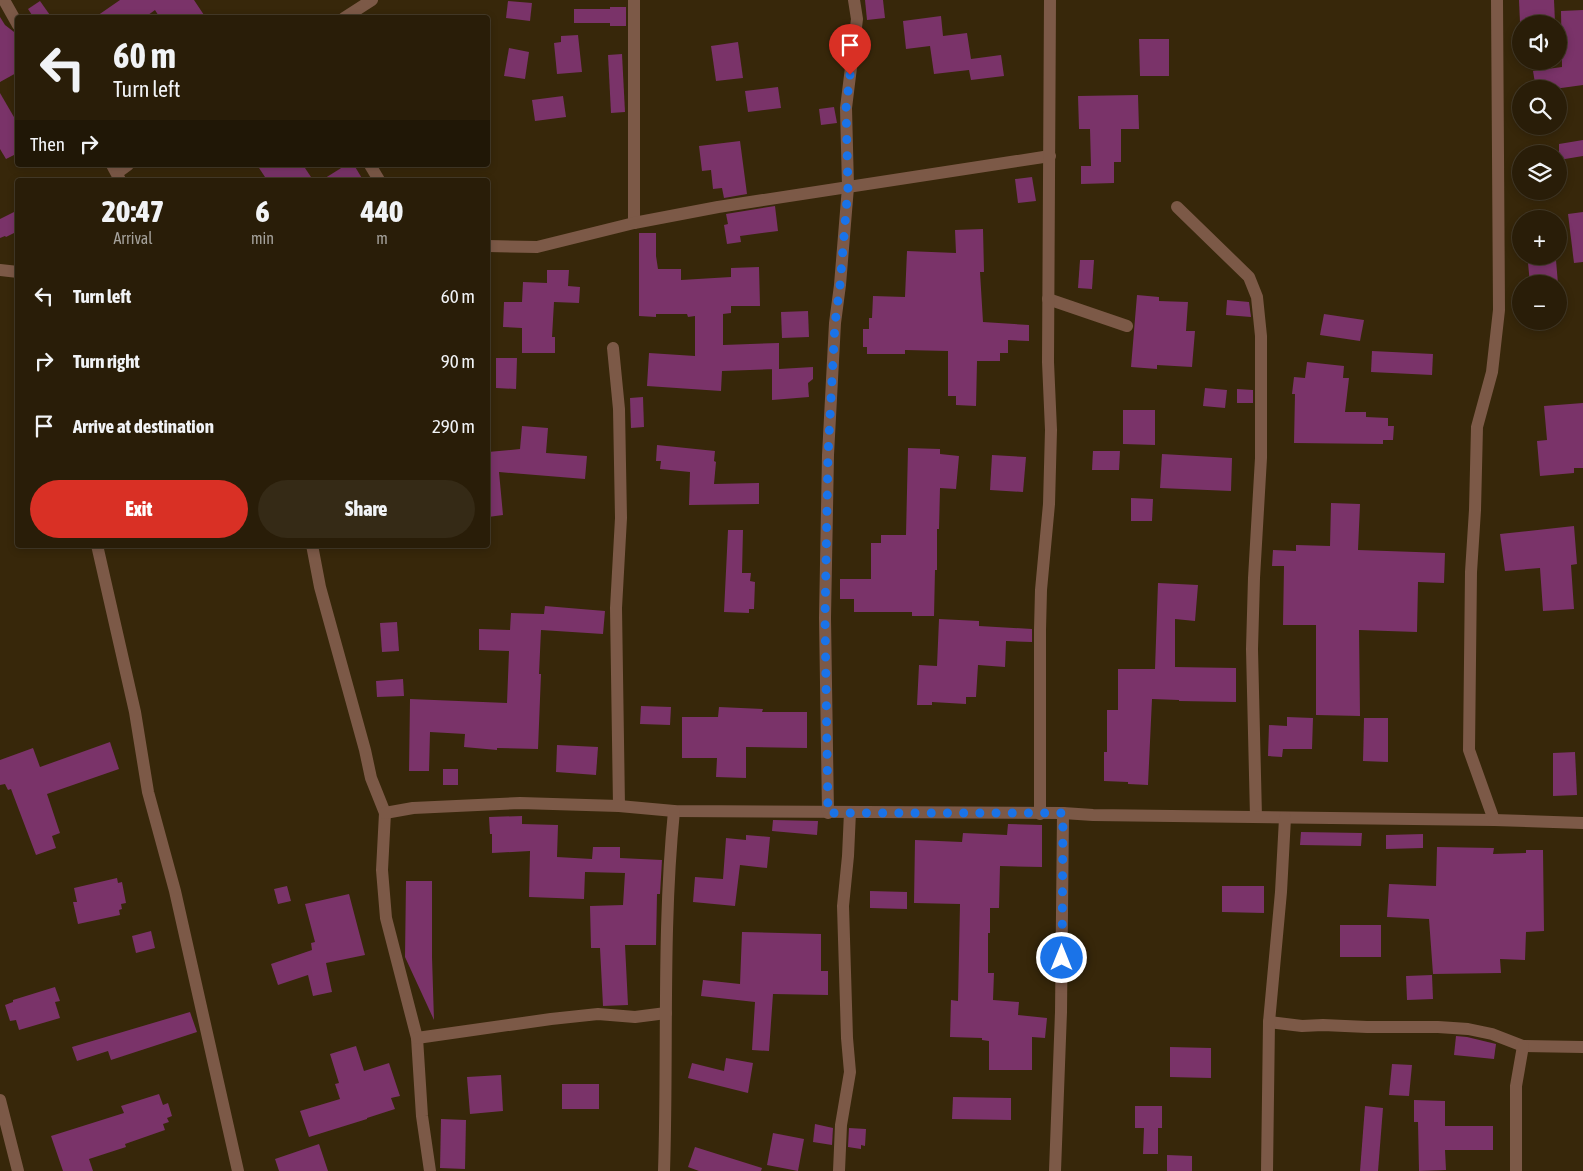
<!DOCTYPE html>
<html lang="en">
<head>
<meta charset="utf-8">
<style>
	body { margin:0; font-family:"Asap Condensed",sans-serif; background:#352a16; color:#f1f3f6; height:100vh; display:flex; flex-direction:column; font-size:19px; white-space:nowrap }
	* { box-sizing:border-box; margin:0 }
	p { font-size:16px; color:#a5a29c }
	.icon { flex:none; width:28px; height:28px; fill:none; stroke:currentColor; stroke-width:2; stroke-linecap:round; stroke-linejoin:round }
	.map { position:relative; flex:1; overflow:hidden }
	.side { position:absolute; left:15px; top:178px; width:475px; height:370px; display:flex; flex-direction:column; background:#291d08; border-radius:5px; box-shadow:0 2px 8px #0003,0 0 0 1px #453b29 }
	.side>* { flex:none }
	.hud { position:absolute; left:15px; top:15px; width:475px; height:152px; border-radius:5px; box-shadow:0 2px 8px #0003,0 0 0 1px #453b29; background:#291d08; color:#f1f3f6; overflow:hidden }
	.tools { position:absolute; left:1512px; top:15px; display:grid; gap:10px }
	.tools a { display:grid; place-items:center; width:55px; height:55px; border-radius:50%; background:#291d08; box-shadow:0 2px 8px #0003,0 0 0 1px #453b29; font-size:25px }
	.pin { position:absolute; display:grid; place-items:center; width:42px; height:42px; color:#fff; margin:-51px -21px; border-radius:50% 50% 50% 0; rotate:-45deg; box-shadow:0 0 5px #0007 }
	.pin .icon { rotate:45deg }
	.me { position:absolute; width:55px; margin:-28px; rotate:0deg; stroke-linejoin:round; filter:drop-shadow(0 0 4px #0008) }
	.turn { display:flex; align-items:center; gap:18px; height:105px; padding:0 15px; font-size:22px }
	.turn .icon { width:65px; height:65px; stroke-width:2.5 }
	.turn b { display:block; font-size:35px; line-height:42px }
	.then { display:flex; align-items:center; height:48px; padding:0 15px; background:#0003; gap:10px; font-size:19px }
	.eta { display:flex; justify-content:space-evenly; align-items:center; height:85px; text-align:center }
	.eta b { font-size:30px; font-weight:800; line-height:35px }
	.button { display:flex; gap:10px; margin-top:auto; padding:10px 15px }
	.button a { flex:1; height:58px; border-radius:30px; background:#d93025; color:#fff; font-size:20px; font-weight:800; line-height:58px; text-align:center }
	.button a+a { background:#352a16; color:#f1f3f6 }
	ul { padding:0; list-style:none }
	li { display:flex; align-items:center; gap:15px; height:65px; padding:0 15px }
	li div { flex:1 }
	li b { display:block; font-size:19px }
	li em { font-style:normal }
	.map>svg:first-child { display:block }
</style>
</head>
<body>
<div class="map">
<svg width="1583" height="1171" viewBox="0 0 1583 1171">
	<rect width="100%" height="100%" fill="#37270a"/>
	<g fill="#7a3369">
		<path d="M120,0H194L206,18H160L155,10L144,18H94Z"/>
		<path d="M865,0H883L885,18L867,20Z"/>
		<path d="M1519,0H1554L1555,22L1520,23Z"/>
		<path d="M40,1L52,18H34L28,9Z"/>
		<path d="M508,1L532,3L530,21L506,18Z"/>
		<path d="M610,7H626V26H610V23H574V9H610Z"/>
		<path d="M1583,10V85L1554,89H1536L1533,71L1562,67L1561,11Z"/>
		<path d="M941,16L943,36L967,33L971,59L1001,55L1004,76L971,80L969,70L934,74L930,46L906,49L903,21Z"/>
		<path d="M0,17L5,25L18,35L15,38L18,42V72L0,82Z"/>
		<path d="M578,35L582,72L557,74L554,43L561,42V36Z"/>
		<path d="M1139,39H1169V76H1140Z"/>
		<path d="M738,42L743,78L716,81L711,46Z"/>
		<path d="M509,48L529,52L525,79L504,76Z"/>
		<path d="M622,54L625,112L611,113L608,55Z"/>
		<path d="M778,87L781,108L748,112L745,91Z"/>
		<path d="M0,93L18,124V153L6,159L0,149Z"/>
		<path d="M1138,95L1139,129H1121V162H1114V183L1081,184V166H1091L1090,129H1079L1078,96Z"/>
		<path d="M563,96L566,117L535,121L532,100Z"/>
		<path d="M834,107L837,123L821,125L819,109Z"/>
		<path d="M1583,140V156L1559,160V144Z"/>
		<path d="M740,141L747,194L724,198L722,188L713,189L711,170L702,171L699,146Z"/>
		<path d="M257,165H303L313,180H267Z"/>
		<path d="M346,165H354L363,180H322Z"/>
		<path d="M1032,177L1036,201L1018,203L1015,179Z"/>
		<path d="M775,206L778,231L740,236L741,242L727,244L724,225L728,224L726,214Z"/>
		<path d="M18,210V231L6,237L5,236L0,238V219Z"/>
		<path d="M1583,212V262L1574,263L1568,214Z"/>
		<path d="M983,229L984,272H980L983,322L1029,325V341L1008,340V353H1000V361H977L976,406L956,405V396H948V351L905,350V354H867V347H863V329H869V318H872L873,296L905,297L907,251L956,253L955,230Z"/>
		<path d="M639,233H656V256L658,269H681V280L731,277V268L759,267L760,306H731V313L723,314V345L779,343V369L813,367V379L808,383L809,397L772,400V369H775L722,371L721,391L647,386L649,353L695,356V316L688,317L687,314H656V317L639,316Z"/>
		<path d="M1080,260H1094L1092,289L1078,288Z"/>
		<path d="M1556,260L1558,284H1530L1528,263Z"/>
		<path d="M547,270H569L568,286L580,287L579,303L554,302L552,337H555V353H522V328L503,327L504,302H522L523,282L547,283Z"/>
		<path d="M1137,295L1159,297V301L1188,302L1186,331H1195L1192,367L1157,365V369L1131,367Z"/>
		<path d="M1227,300L1249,302L1251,317L1226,315Z"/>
		<path d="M808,311L809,337L782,338L781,312Z"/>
		<path d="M1324,314L1364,320L1360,341L1320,335Z"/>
		<path d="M1372,351L1433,354L1432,375L1371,372Z"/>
		<path d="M496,358H517L516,389L496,388Z"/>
		<path d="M1307,362L1344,366L1343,378H1349L1345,412H1366V417L1388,418V426H1394L1393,440H1383V444L1294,443L1295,394H1292L1294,377L1305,378Z"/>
		<path d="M1205,388L1227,390L1225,408L1203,406Z"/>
		<path d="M1237,389L1253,390V403H1237Z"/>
		<path d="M643,397L644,427L631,428L630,398Z"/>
		<path d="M1583,403V468H1574V473L1540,476L1537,441L1547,440L1544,406Z"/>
		<path d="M1123,410H1155V445L1123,444Z"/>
		<path d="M522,426L548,428L546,453L587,456L585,479L499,472L503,515L488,517V452L520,449Z"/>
		<path d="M657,445L715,451L714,461L716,462L714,484L759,483V504L689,505L690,472L660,469L661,461H656Z"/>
		<path d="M908,448L940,449V454L959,456L956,489L940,488L939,529H937V570H935L934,616H912V612H854V599H840V579H871V543H881V535H906Z"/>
		<path d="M1093,451H1120L1119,470H1092Z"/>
		<path d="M1162,454L1232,458L1231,491L1160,488Z"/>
		<path d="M992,455L1026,457L1023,492L990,490Z"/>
		<path d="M1131,498L1153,499L1152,521H1131Z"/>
		<path d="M1331,503L1360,504L1358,550L1445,553L1444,583L1418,582L1417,632L1359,630L1360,716L1316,715V625H1283L1284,566H1272L1273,550L1296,551V545L1330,546Z"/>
		<path d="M1574,526L1577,564L1571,565L1574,609L1543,611L1540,568L1505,571L1500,534Z"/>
		<path d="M728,530H743L742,573H751L750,581L755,582L754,609H749V613L724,612Z"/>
		<path d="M1158,583L1198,585L1195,621L1175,619V667L1236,668V702L1179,701V700L1152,699L1148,785L1128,784V782L1104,781V752H1107V710H1118V669H1155Z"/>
		<path d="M545,606L605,611L603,634L541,630L539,674H541L538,749L497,748V750L464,747L465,734L430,732L429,771H409L410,699L507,703L509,651L479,650V629L510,630L511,613L544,614Z"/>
		<path d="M939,619L979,621V626L1032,629V642L1006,641L1005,667L978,665L976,697H966V704L932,702V705H917L919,665L937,666Z"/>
		<path d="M397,622L399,651L382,652L380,623Z"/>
		<path d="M403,679L404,696L377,697L376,681Z"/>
		<path d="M641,706L671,707L670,725L640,724Z"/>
		<path d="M719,707L763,709L762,712H807V748L746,747V778L716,777L717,758H682V717H718Z"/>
		<path d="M1287,717L1313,718L1312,749H1283L1282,757L1268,756L1269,725L1287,726Z"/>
		<path d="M1364,718H1388V762L1363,761Z"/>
		<path d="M110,742L119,769L47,794L60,833L52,836L56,848L36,855L11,789L8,790L5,784L0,785V760L33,748L40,767Z"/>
		<path d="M557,745L598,747L596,775L556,772Z"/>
		<path d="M1575,752L1577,795L1553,796V753Z"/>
		<rect x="443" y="769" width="15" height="16"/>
		<path d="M522,816V824L558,825L557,857L592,859L593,847H620V858L662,860L660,894H657L656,945H625L628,1005L603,1006L600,948H591L590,906L623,905L625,873L585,872L584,899L529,897L530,851L492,853V834H490L489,817Z"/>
		<path d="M773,820L818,821L817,835L772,831Z"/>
		<path d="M1008,824L1042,825V867L1000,866L999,908H990V933H988V973H994L993,1000L1019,1002L1018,1015L1047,1018L1045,1038L1032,1037V1070H989V1041L982,1040V1038L950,1037L951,1000L958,1001L960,904L914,903L915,840L962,842L963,833L1007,835Z"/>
		<path d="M1301,832L1362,833L1361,846L1300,845Z"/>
		<path d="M1423,834V848L1386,849V835Z"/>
		<path d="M746,835L770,837L767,868L740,865L735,906L693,902L695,877L723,879L726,838L746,840Z"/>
		<path d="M1437,847L1494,848L1493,854L1526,853V850H1543L1544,931L1526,932L1525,960L1500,959L1501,973L1433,974L1429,919L1387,917L1389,884L1436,886Z"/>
		<path d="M117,878L118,883L122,882L126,903L121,904L122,909L119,910L120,915L78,924L73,902H77L74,888Z"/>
		<path d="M406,881H432V957L434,1020L405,957Z"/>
		<path d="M287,886L291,901L278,904L274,889Z"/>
		<path d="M1222,886H1264V913L1222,912Z"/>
		<path d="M870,891L907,892V909L870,908Z"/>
		<path d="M349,894L365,955L326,963L332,992L313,996L308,975L278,985L271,964L312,950L311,943L315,942L305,904Z"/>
		<rect x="1340" y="925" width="41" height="32"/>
		<path d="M151,931L155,948L136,953L132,936Z"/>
		<path d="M742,932L821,934V971H828V995L773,994L769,1051L752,1050L755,1002L701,996L703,980L740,984Z"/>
		<path d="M1432,975L1433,999L1407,1000L1406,976Z"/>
		<path d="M55,987L60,1001L55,1002L60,1018L19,1030L16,1020L10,1021L5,1005L13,1002V1000Z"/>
		<path d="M190,1012L197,1032L111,1060L108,1051L77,1061L72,1047Z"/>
		<path d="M1456,1036L1467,1037L1496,1044L1494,1059L1454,1055Z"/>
		<path d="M356,1046L364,1071L389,1063L400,1096L391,1098L395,1109L367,1118V1119L309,1137L300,1111L340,1099L335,1084L339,1083L330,1054Z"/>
		<path d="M1170,1047L1211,1048V1078L1170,1077Z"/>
		<path d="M726,1058L753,1063L748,1093L688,1078L692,1063L724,1071Z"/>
		<path d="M1392,1064L1412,1065L1409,1096L1389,1095Z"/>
		<path d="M501,1075L503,1111L470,1114L467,1077Z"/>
		<rect x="562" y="1084" width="37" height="25"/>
		<path d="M159,1094L163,1105L168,1103L172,1116L167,1118L169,1122L163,1124L165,1130L125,1144L126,1147L89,1159L93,1171H63L51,1136L124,1113L121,1106Z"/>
		<path d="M953,1097L1011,1098V1120L952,1119Z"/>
		<path d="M1414,1100L1445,1101V1126H1493V1150H1445L1446,1170L1419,1171L1418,1122H1414Z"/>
		<path d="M1135,1106H1162V1128H1158V1154H1143L1144,1128H1135Z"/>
		<path d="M1365,1106L1383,1108L1378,1171H1360Z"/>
		<path d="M441,1119L466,1120L465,1169L440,1168Z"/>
		<path d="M815,1124L833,1128L832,1145L813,1142Z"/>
		<path d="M849,1128L866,1129L865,1146L861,1145V1149L848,1147Z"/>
		<path d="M773,1133L804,1139L798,1171L767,1165Z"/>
		<path d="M319,1144L328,1171H279L275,1159Z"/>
		<path d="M695,1147L762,1168L761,1171H699L688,1167Z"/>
		<path d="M1167,1155L1192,1156V1171H1167Z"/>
	</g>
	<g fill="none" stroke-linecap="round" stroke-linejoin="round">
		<g stroke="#7c5947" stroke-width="12">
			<path d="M4,0L18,25"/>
			<path d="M344,18L372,0"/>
			<path d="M112,165L120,180"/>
			<path d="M370,165L379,180"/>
			<path d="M117,173L128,165"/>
			<path d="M1177,207L1249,277L1257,297L1261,336V458L1254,578L1252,649L1256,817"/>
			<path d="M634,223V0"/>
			<path d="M488,246L537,247L634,223L718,207L1050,156"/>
			<path d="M0,270L18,272"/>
			<path d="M1048,299L1127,326"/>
			<path d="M613,348L619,409L621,518L616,608L619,806"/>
			<path d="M97,545L135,712L148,792L175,891L238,1171"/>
			<path d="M312,545L320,587L365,750L371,778L385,813L382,870L386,918L417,1038L422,1116L430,1171"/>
			<path d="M385,813L413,808L520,803L619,806L674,811L1063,813L1093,815L1494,820L1583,823"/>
			<path d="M828,813L825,618L828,455L835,323L840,285L848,187L846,108L857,19L854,0"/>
			<path d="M1040,814V630L1041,590L1049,504L1051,430L1048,362L1050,0"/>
			<path d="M1494,820L1469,750L1471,572L1475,510L1477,427L1492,372L1499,310L1497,0"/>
			<path d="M1269,1022L1302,1026L1323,1025L1367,1027H1438L1468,1029L1492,1034L1523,1046L1583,1047"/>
			<path d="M417,1038L551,1019L598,1014L635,1017L666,1013"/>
			<path d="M0,1100L18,1171"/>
			<path d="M664,1171C668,1051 662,931 674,811"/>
			<path d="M839,1171L841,1125L850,1072L847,1038L843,906L848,856L850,812"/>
			<path d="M1055,1171L1061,1012L1063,813"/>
			<path d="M1267,1171L1269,1022L1281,892L1285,818"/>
			<path d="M1516,1171V1086L1523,1046"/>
		</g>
	</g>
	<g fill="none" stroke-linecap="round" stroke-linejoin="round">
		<path stroke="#1a73e8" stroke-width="9" stroke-dasharray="0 16.2" d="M850,75L846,108L848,187L840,285L835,323L828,455L825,618L828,813H1063L1062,958"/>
	</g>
</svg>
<div class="tools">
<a><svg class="icon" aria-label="sound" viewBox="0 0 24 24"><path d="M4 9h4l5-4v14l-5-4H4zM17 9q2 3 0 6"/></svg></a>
<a><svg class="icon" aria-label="search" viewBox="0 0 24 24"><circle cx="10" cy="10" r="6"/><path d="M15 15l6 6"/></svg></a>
<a><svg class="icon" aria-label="layers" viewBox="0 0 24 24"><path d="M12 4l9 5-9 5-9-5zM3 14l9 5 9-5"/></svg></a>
<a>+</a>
<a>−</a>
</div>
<div class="pin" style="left:850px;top:75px;background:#d93025"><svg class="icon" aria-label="arrive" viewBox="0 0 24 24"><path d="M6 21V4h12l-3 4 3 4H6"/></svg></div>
<svg class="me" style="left:1062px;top:958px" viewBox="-20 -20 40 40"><circle r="17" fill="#1a73e8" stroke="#fff" stroke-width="3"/><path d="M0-11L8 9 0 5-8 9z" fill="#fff"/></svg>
<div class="hud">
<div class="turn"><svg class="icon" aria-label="left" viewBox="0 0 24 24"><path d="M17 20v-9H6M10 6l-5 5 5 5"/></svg><div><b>60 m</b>Turn left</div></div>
<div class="then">Then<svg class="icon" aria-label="right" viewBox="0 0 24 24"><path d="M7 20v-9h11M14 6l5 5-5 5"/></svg></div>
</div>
<section class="side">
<div class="eta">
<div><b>20:47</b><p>Arrival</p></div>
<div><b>6</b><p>min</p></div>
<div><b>440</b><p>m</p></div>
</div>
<ul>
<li><svg class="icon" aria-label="left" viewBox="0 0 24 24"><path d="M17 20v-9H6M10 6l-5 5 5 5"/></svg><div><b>Turn left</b></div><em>60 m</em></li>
<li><svg class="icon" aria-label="right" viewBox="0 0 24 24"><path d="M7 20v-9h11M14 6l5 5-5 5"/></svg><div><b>Turn right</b></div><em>90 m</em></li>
<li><svg class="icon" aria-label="arrive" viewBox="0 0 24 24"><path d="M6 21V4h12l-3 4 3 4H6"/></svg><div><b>Arrive at destination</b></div><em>290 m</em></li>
</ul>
<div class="button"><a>Exit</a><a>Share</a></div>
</section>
</div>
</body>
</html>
